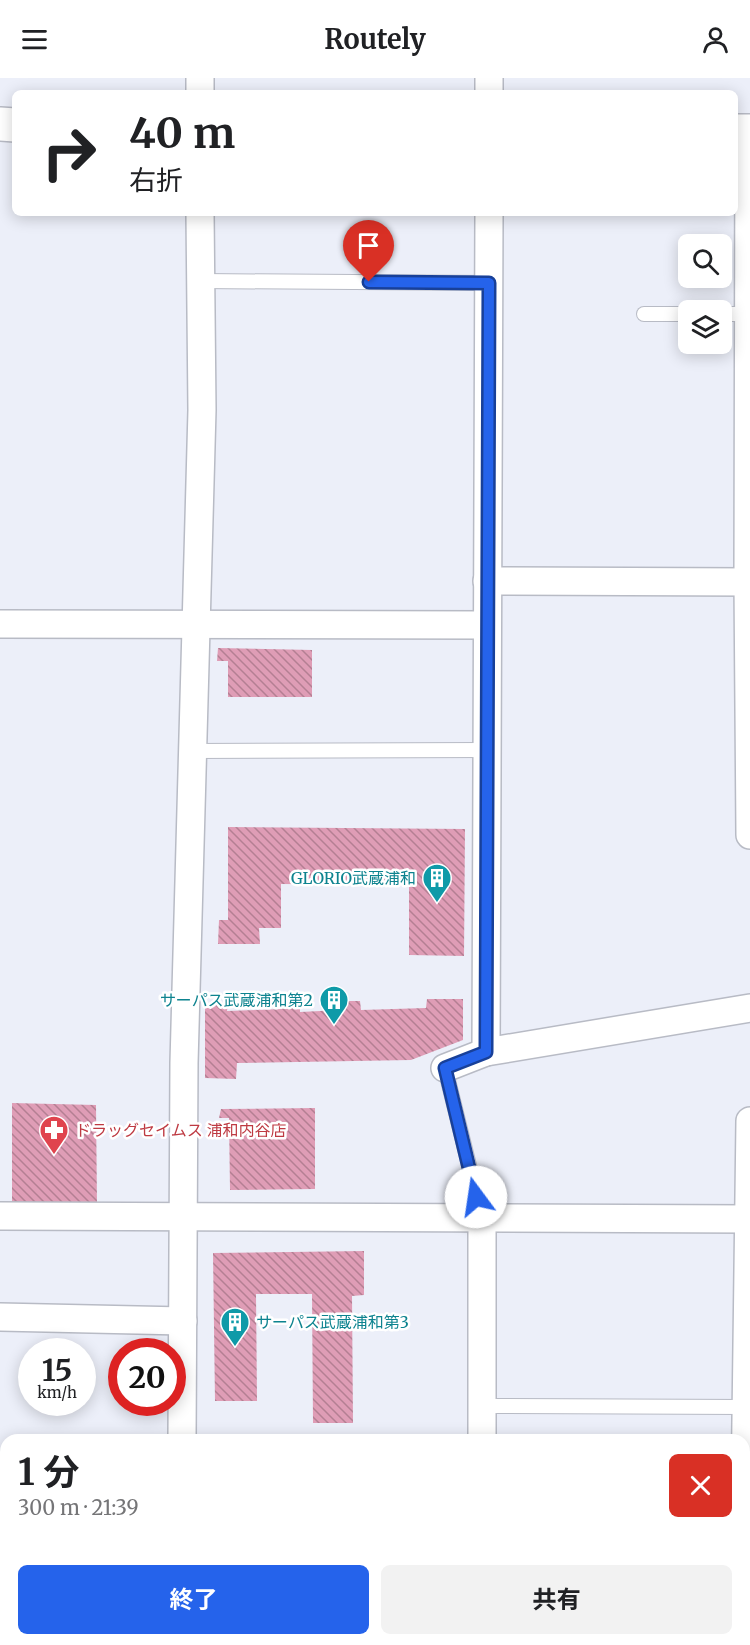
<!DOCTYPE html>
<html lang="ja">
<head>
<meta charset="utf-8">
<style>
	body { margin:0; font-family:Merriweather,"Noto Sans JP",serif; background:#f2f2f2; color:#202124; height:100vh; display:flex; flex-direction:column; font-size:22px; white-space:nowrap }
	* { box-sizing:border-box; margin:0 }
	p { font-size:20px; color:#757577 }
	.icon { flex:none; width:33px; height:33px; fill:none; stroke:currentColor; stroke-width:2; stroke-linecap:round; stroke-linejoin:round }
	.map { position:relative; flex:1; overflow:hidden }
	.drawer { position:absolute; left:0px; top:1356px; width:750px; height:212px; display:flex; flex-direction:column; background:#fff; border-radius:18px 18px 0 0; box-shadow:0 3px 15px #0003 }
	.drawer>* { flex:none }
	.guide { position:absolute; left:12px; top:12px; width:726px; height:126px; border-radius:9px; box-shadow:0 3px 15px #0003; background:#fff; color:#202124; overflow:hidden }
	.tools { position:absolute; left:678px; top:156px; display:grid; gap:12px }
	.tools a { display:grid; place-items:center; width:54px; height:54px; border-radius:9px; background:#fff; box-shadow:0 3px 15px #0003; font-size:30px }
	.speed { position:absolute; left:18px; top:1260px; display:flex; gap:12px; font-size:30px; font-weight:700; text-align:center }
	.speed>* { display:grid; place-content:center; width:78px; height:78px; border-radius:50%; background:#fff; box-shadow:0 3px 15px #0003; line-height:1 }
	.speed small { font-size:15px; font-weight:400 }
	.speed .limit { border:9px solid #d22; background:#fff; color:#111 }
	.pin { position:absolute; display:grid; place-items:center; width:51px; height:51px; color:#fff; margin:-62px -26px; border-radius:50% 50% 50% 0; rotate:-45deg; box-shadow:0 0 6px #0007 }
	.pin .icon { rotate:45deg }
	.me { position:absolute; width:66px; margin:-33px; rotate:346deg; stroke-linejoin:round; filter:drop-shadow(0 0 4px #0008) }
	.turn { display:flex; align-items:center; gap:21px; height:126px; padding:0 18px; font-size:27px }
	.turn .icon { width:78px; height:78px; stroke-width:2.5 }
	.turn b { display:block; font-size:42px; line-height:51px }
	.round { display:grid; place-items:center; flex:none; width:63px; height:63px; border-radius:9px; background:#f2f2f2 }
	.summary { display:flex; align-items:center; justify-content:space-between; height:102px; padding:0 18px }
	h1 { font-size:36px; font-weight:700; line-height:45px }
	.button { display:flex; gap:12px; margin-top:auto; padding:12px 18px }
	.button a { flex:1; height:69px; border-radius:9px; background:#2563eb; color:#fff; font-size:24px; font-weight:700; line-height:69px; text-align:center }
	.button a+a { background:#f2f2f2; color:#202124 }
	header { display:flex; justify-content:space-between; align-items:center; height:78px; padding:0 18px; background:#fff; font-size:27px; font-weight:700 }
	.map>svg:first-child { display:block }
</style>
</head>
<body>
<header><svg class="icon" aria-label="menu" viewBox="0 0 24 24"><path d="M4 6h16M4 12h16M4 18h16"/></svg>Routely<svg class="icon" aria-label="person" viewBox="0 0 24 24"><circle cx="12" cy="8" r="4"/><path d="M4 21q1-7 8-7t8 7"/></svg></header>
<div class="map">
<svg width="750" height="1567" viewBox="0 0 750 1567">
	<defs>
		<pattern id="building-back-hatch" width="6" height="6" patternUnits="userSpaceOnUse" patternTransform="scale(1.5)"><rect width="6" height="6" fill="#df9db6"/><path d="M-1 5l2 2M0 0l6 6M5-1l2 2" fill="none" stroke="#b47f93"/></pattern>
	</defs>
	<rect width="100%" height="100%" fill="#eceff9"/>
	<g fill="url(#building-back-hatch)">
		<path d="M218,570L312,572V619H228V583H217Z"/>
		<path d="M228,749L465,751L464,878L409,877V807L281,806V850H259L260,866H218L219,842H228Z"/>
		<path d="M427,921H463V962L411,982L237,985L236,1001L205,1000V926H228L227,933L281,931V924H300V934L341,932L340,923H360L361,932L426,930Z"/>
		<path d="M12,1025L96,1027L97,1128H12Z"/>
		<path d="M315,1030V1111L230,1112L229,1040H219L221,1031Z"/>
		<path d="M364,1173V1217L352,1218L353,1345H313L312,1216H256L257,1323H215L213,1175Z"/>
		<path d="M0,1528H6V1562H75V1567H0Z"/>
		<rect x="247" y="1562" width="44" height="5"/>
		<rect x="308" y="1562" width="37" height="5"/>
		<rect x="614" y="1562" width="80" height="5"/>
	</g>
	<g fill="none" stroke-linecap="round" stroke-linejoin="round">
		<g stroke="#b8bbc5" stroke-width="16">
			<g id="service">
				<path d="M201,203L489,205"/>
				<path d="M644,236H688"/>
				<path d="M722,236H749"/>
				<path d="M192,673L487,672"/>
				<path d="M445,990L482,1140"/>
				<path d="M482,1328L746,1329"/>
			</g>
		</g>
		<g stroke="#b8bbc5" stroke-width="30">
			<g id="minor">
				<path d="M200,0V15"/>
				<path d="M489,15V0"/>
				<path d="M749,53L748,504L750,757"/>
				<path d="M487,503L750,504"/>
				<path d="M0,546L487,547"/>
				<path d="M486,974L489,135"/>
				<path d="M445,990L486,974L750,930"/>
				<path d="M0,1138L750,1141"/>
				<path d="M482,1140V1362"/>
				<path d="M0,1239L183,1243"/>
				<path d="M182,1362L184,985L202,332L200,135"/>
				<path d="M0,1408H6"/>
				<path d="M744,1491L750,1043"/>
				<path d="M185,1562V1567"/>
				<path d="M479,1567V1562"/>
				<path d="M743,1567V1562"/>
			</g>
		</g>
		<g stroke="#b8bbc5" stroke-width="36">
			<g id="tertiary">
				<path d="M0,46L15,47"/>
				<path d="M735,53H750"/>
			</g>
		</g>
		<use href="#service" stroke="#fff" stroke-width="14"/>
		<use href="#minor" stroke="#fff" stroke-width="27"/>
		<use href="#tertiary" stroke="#fff" stroke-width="33"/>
	</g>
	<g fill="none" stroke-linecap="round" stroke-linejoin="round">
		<g stroke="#184099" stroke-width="15">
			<path id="route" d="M369,204L489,205L486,974L445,990L476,1119"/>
		</g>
		<use href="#route" stroke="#2563eb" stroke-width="10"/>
	</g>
	<defs>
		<g id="building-pin" transform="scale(1.5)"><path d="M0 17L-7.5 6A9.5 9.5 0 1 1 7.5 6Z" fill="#0f9aa8" stroke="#fff"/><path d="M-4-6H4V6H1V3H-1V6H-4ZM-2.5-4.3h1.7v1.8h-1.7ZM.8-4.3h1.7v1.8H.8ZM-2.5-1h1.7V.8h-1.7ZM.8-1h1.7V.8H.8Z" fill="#fff"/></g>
		<g id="pharmacy-pin" transform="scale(1.5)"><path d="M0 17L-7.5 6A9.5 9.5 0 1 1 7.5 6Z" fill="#e0444e" stroke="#fff"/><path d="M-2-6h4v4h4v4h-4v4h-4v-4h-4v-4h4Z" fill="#fff"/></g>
	</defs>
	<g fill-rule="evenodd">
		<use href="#building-pin" x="437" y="800"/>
		<use href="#building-pin" x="334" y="922"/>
		<use href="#pharmacy-pin" x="54" y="1052"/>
		<use href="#building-pin" x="235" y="1244"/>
	</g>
	<g text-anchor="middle" stroke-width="5" stroke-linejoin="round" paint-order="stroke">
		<g font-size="16" fill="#0d838f" stroke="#fff" text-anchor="end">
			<text x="416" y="806">GLORIO武蔵浦和</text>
			<text x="313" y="928">サーパス武蔵浦和第2</text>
			<text x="256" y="1250" text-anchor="start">サーパス武蔵浦和第3</text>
		</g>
		<g font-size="16" fill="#be3a42" stroke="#fff" text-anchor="start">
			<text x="75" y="1058">ドラッグセイムス 浦和内谷店</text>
		</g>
	</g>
</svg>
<div class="tools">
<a><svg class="icon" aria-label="search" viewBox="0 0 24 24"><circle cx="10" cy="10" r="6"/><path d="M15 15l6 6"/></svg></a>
<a><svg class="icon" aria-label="layers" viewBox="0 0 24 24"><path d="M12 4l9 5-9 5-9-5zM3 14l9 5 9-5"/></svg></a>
</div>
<div class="speed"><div>15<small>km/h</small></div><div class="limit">20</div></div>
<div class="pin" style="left:369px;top:204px;background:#d93025"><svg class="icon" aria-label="arrive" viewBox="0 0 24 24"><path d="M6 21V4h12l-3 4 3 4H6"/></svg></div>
<svg class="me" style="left:476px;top:1119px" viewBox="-20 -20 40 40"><circle r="19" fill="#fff"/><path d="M0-13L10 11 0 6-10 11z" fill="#2563eb"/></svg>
<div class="guide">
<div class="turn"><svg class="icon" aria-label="right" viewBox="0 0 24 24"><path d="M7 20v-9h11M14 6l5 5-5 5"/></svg><div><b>40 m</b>右折</div></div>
</div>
<section class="drawer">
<div class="summary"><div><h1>1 分</h1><p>300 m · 21:39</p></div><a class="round" style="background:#d93025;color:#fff"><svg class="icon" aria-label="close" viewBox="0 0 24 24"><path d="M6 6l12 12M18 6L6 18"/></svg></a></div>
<div class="button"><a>終了</a><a>共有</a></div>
</section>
</div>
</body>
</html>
